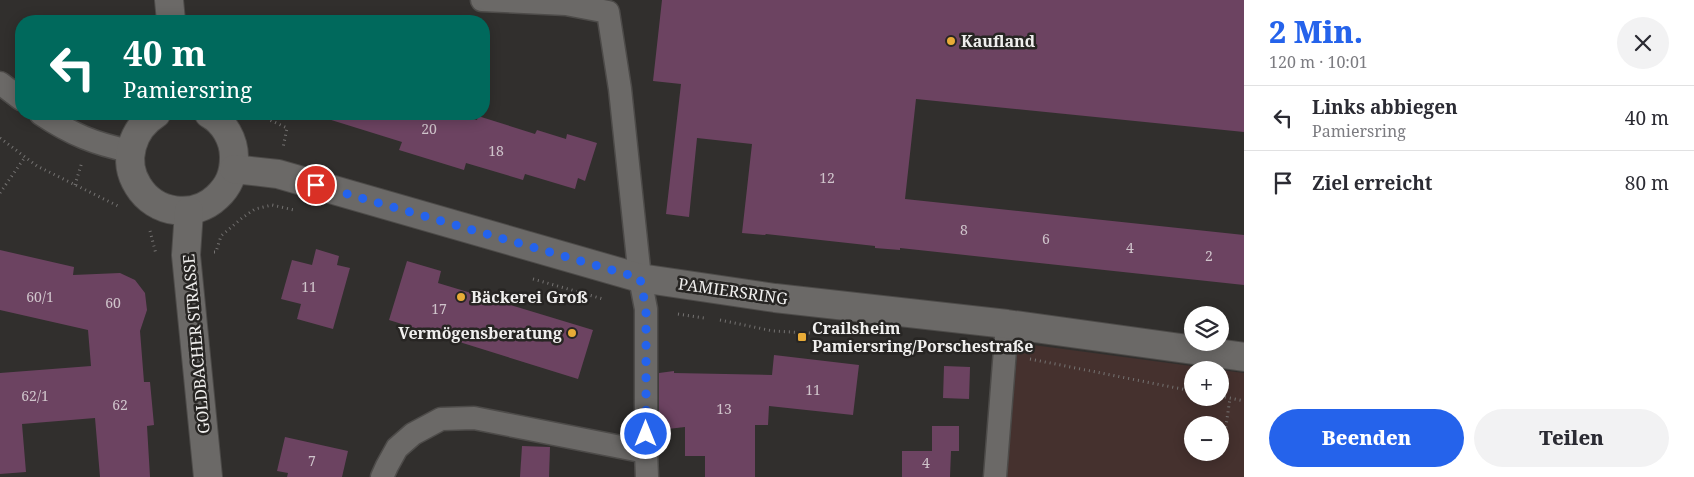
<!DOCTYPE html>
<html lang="de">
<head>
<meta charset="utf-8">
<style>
	body { margin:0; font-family:"Noto Serif",serif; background:#f2f2f3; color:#2b2b33; height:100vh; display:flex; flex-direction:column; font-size:19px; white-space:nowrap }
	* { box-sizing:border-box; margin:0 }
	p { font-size:16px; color:#7c7c81 }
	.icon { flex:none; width:28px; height:28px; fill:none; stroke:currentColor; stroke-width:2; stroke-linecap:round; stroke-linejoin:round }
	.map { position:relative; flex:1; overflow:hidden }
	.sheet { display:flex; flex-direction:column; background:#fff; width:450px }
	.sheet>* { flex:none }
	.guide { position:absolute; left:15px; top:15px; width:475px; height:105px; border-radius:20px; box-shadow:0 2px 12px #0003; background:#00695c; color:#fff; overflow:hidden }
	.fabs { position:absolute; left:1184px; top:306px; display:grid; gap:10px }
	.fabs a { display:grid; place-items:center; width:45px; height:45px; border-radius:50%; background:#fff; box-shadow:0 2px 12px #0003; font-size:25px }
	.pin { position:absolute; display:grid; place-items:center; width:42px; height:42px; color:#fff; margin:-21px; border:2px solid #fff; border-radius:50%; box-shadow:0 1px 5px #0007 }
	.me { position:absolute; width:55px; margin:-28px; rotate:0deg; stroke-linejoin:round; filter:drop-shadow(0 0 4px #0008) }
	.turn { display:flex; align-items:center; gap:18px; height:105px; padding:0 25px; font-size:22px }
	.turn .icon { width:65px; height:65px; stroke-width:2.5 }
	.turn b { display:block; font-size:35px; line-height:42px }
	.round { display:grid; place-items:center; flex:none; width:52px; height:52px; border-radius:26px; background:#f2f2f3 }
	.head { display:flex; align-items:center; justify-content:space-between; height:85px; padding:0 25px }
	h1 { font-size:30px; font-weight:800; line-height:38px; color:#2563eb }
	.button { display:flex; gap:10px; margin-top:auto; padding:10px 25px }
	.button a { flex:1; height:58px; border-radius:30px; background:#2563eb; color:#fff; font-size:20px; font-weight:800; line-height:58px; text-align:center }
	.button a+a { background:#f2f2f3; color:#2b2b33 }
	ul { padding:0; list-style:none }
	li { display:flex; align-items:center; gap:15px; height:65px; padding:0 25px; border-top:1px solid #e1e1e2 }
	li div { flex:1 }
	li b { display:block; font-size:19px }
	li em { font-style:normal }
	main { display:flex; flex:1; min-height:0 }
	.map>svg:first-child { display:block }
</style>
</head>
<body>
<main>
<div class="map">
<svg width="1244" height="477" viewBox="0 0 1244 477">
	<rect width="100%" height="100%" fill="#312f2d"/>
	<path fill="#45312e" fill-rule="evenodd" d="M1018,343L1244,373V477H1007ZM1192,370H1220V398H1192ZM1192,425H1220V452H1192Z"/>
	<g fill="#6c4361">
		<path d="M662,0H1244V132L916,99L905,199L1244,235V285L900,248V250L875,248V246L766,234L765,235L742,233L752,144L697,138L689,217L666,214L681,84L653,81Z"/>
		<path d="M329,114H456L477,120L478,116L535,134L537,130L566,139L567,134L597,143L585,181L578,178L575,189L525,174L523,180L466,163L464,170L399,150L402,142L328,119Z"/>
		<path d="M316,249L339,256L337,265L350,268L333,329L297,319L301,304L281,299L292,260L312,265Z"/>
		<path d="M0,250L74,267L73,275L120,273L135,280L145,293L147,310L140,331L144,382H150L154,425L147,426L150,477H100L95,418L22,424L26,472L0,474V373L91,366L88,330L0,310Z"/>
		<path d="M407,261L441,271L438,283L593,330L578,379L389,320Z"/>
		<path d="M774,355L859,365L853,415L769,406L768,425H755V477H705V456H685V427L659,430V373L674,371V373L772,375Z"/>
		<path d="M944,366L970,367L969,399L943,398Z"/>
		<path d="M932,426H959V451H951L950,477H902V451H932Z"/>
		<path d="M285,437L348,451L342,477H287L288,473L277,471Z"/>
		<path d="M522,446L550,447L549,477H520Z"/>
	</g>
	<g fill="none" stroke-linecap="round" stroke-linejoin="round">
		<g stroke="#4d4b49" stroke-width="25">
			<g id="street">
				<path d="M482,0L566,4L608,12L620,89L640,278L646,309V452L647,477"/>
				<path d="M0,83L21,99"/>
				<path d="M41,114C71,134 95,144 130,151"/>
				<path d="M382,477L387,466L397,448L413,434L441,419L474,418L646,452"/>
				<path d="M995,477L1007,324"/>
			</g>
		</g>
		<g stroke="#4d4b49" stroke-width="30">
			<g id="secondary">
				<path d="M169,0L171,21"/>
				<path d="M156,114C132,129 122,161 138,186C155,214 194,219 217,197C229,186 234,174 234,157C234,140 224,122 209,114"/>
				<path d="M234,169L278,174L640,278L775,298L1007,324L1244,357"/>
				<path d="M189,211L186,255L208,477"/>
			</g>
		</g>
		<g stroke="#757372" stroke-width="3" stroke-dasharray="1 4" stroke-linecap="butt">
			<path d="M257,114L287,128L283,148"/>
			<path d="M0,138L37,166L118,206"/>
			<path d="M75,185L82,162"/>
			<path d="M0,193L25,157"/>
			<path d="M150,231L156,254"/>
			<path d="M214,252H216L221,236L242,218L255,209L272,205L294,210"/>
			<path d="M533,279L603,299"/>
			<path d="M678,314L704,318"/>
			<path d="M720,320L773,331L828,334"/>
			<path d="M1030,359L1192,391"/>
			<path d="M1220,396L1244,401"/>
			<path d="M1223,447L1230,398"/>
		</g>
		<use href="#street" stroke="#6b6967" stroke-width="22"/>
		<use href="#secondary" stroke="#6b6967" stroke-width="28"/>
	</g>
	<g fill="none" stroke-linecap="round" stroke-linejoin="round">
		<path stroke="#2563eb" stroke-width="9" stroke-dasharray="0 16.2" d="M316,185L640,278L646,309V434"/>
	</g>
	<g fill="#e8ab37" stroke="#272523" stroke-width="2">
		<circle cx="951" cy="41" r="5"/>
		<circle cx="461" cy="297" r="5"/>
		<circle cx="572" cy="333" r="5"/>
		<rect x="797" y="332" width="10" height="10" rx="2.5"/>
	</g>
	<g text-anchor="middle" stroke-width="5" stroke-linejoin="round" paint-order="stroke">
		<g font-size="14" fill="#cfc4cb">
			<text x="429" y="134">20</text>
			<text x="496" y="156">18</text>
			<text x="827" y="183">12</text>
			<text x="964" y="235">8</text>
			<text x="1046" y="244">6</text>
			<text x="1130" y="253">4</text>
			<text x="1209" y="261">2</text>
			<text x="309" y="292">11</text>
			<text x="40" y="302">60/1</text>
			<text x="113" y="308">60</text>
			<text x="439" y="314">17</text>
			<text x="813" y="395">11</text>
			<text x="35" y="401">62/1</text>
			<text x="120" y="410">62</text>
			<text x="724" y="414">13</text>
			<text x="312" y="466">7</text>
			<text x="926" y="468">4</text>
		</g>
		<g font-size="16" font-weight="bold" fill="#f0efee" stroke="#272523" text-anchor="start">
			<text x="961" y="47">Kaufland</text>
			<text x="471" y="303">Bäckerei Groß</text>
			<text x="812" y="334">Crailsheim<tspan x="812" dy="18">Pamiersring/Porschestraße</tspan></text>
			<text x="562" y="339" text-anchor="end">Vermögensberatung</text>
		</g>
		<g font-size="16" fill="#f0efee" stroke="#272523">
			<text transform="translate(733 291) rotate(8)" y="6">PAMIERSRING</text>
			<text transform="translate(196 344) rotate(-95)" y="6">GOLDBACHER STRASSE</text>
		</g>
	</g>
</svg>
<div class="fabs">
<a><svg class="icon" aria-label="layers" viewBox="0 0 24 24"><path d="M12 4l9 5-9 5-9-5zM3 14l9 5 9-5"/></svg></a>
<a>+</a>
<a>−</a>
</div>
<div class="pin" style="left:316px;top:185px;background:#d93025"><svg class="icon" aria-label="arrive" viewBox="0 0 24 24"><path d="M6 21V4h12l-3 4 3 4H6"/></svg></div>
<svg class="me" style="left:646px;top:434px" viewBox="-20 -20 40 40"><circle r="17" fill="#2563eb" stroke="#fff" stroke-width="3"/><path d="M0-11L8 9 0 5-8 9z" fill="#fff"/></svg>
<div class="guide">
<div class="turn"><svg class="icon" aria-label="left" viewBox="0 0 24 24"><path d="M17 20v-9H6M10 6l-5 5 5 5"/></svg><div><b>40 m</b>Pamiersring</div></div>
</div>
</div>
<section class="sheet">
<div class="head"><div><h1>2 Min.</h1><p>120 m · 10:01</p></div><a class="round"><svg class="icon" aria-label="close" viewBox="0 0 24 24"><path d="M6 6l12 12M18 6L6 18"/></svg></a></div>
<ul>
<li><svg class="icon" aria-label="left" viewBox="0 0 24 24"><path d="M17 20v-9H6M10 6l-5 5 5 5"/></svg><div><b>Links abbiegen</b><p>Pamiersring</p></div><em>40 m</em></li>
<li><svg class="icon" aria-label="arrive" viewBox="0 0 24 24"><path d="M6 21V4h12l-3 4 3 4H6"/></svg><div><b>Ziel erreicht</b></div><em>80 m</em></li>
</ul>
<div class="button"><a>Beenden</a><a>Teilen</a></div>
</section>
</main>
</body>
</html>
